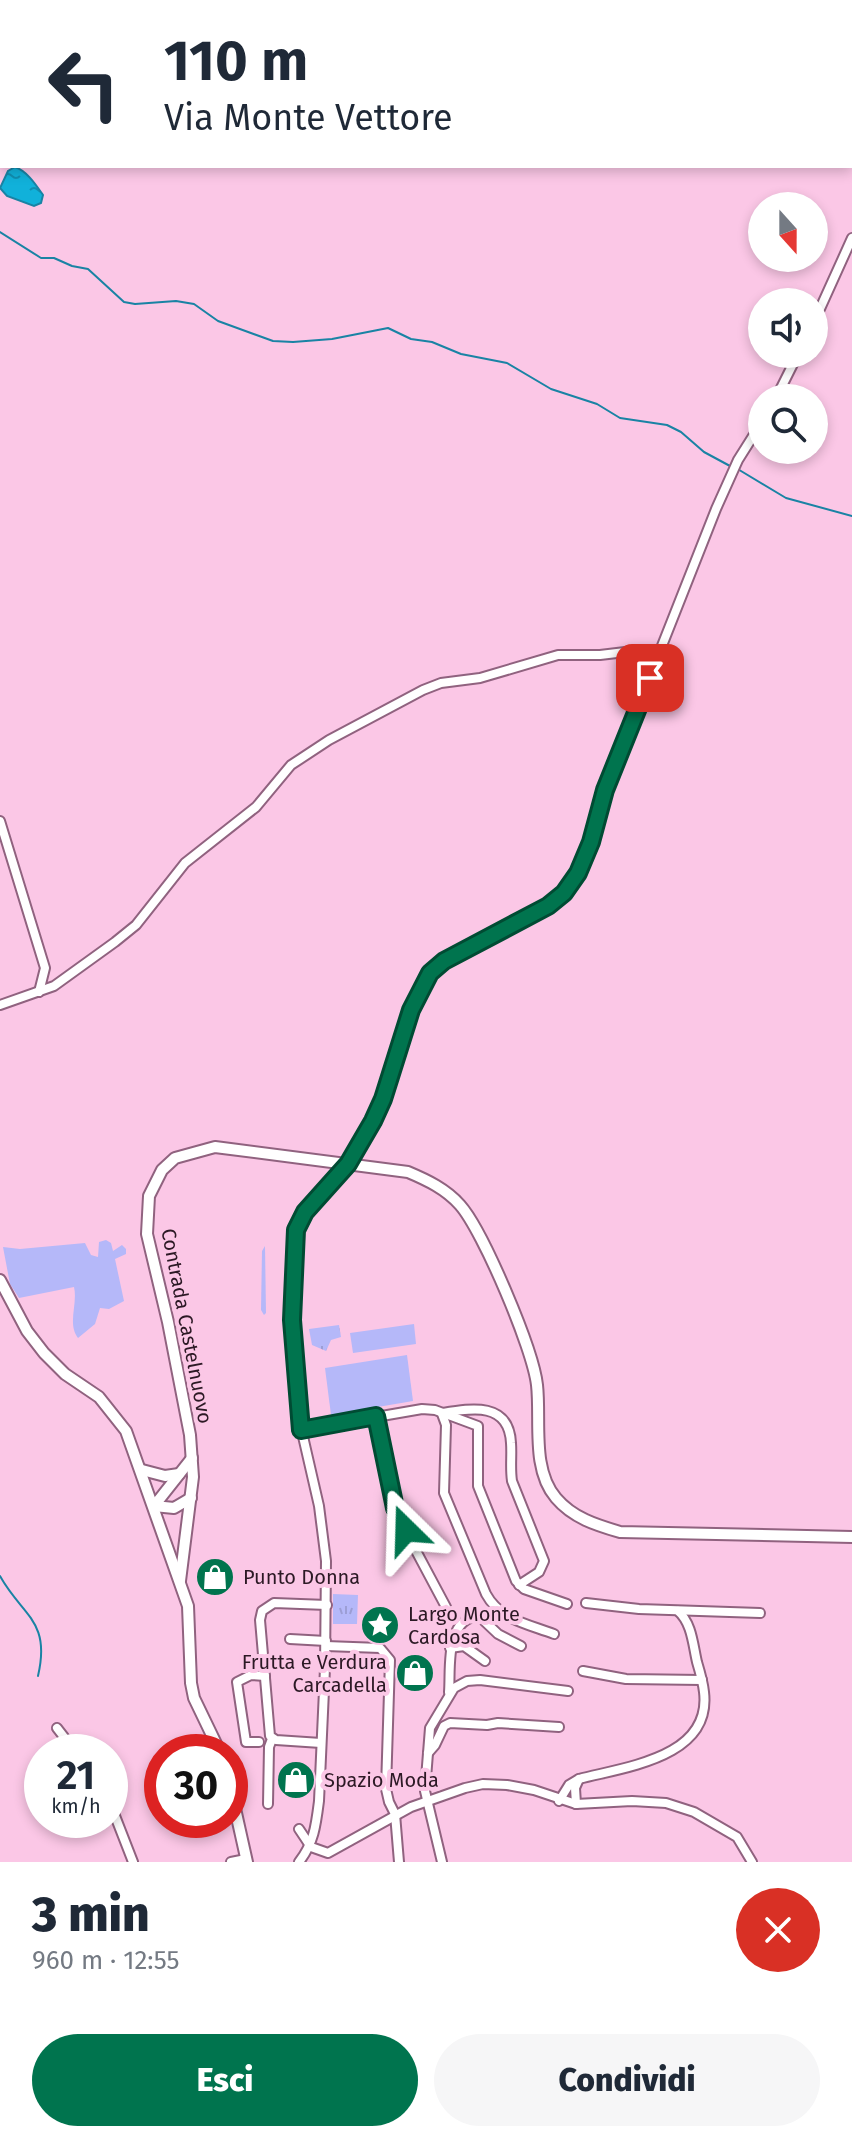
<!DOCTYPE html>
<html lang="it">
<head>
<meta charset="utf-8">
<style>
	body { margin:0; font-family:"Fira Sans",sans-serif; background:#f6f6f7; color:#1f2937; height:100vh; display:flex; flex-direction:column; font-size:30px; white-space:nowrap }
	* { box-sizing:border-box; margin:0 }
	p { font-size:26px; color:#747a83 }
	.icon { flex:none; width:44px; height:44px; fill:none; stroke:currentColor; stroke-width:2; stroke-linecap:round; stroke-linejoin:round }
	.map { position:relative; height:1862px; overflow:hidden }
	.sheet { display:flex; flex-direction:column; background:#fff; flex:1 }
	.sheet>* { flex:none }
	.guide { position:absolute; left:0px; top:0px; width:852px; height:168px; box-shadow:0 4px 12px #0003; background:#fff; color:#1f2937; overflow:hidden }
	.needle { width:52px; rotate:159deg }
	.fabs { position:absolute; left:748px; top:192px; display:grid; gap:16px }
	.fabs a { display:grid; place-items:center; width:80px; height:80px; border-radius:50%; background:#fff; box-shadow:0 4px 12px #0003; font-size:40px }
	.speed { position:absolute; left:24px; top:1734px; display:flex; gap:16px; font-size:40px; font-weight:700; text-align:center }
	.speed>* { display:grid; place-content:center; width:104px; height:104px; border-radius:50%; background:#fff; box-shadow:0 4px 12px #0003; line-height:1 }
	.speed small { font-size:20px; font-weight:400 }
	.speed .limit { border:12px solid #d22; background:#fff; color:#111 }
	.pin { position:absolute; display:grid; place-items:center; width:68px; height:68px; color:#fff; margin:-34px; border-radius:16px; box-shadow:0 4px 12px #0006 }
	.me { position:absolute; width:88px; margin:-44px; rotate:338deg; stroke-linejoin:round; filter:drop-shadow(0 0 6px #0008) }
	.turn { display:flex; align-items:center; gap:28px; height:168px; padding:0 32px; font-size:36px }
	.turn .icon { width:104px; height:104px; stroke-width:2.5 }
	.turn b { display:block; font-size:56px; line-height:68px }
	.round { display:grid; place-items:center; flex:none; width:84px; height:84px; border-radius:42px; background:#f6f6f7 }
	.head { display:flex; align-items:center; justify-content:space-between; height:136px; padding:0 32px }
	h1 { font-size:48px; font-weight:800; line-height:60px }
	.primary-button { display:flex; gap:16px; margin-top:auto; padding:16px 32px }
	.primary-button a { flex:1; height:92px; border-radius:48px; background:#00744e; color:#fff; font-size:32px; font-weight:800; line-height:92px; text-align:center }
	.primary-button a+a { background:#f6f6f7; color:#1f2937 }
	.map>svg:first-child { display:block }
</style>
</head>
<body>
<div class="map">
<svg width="852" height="1862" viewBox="0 0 852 1862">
	<defs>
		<pattern id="park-tufts" width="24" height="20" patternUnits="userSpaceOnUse" patternTransform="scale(2)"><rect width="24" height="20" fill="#b5b8f9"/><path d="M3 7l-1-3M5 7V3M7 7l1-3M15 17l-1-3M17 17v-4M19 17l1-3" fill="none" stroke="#9c9ed5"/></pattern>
		<pattern id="water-ripples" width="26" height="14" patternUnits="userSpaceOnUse" patternTransform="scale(2)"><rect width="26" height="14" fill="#11b1da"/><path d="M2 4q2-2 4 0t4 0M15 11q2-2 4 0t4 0" fill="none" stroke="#108fb1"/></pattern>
	</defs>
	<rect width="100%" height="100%" fill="#fbc7e6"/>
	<g fill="#b5b8f9">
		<path d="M106,1240L111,1243L113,1251L122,1245L126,1249V1254L115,1259L124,1301L109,1309L100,1308L95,1324L78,1338C67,1324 78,1304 74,1287L19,1298L10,1284L3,1247L20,1249L85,1243L91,1255L98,1257L99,1242Z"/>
		<path d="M265,1246L266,1313L264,1315L261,1310L262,1251Z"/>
		<path d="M414,1324L416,1344L353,1353L350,1333Z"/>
		<path d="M407,1355L413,1401L331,1415L325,1368Z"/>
	</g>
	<g fill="url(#park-tufts)">
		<path d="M339,1325L341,1337L331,1340L326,1351L312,1345L309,1329Z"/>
		<path d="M333,1594L358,1595L357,1624H333Z"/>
	</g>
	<path fill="url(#water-ripples)" stroke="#1983a4" stroke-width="2" d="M15,167C27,171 36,185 43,195L41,203L34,206L7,196L0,188L8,171Z"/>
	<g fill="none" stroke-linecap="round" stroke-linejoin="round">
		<g stroke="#1983a4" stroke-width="2">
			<path d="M0,232L41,258H54L72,266L88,269L124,302L135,304L176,301L194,304L218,321L273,341L293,342L332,339L388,328L411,339L432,342L461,354L507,363L551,389L597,404L620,418L667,425L681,432L704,452L730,466"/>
			<path d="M736,468L786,498L852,516"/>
			<path d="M0,1576C22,1616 51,1620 38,1676"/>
		</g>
		<g stroke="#90627f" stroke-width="12">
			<g id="minor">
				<path d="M814,322L852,238"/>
				<path d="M776,398L798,354"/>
				<path d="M0,821L45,968L39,992"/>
				<path d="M0,1005L54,986L115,942L136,925L185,863L256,807L291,765L329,740L423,690L441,683L480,678L558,655H600L642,650L660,655"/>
				<path d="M443,1413C472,1408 509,1402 511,1443C512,1456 510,1467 512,1481L544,1561L539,1572L519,1585"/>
				<path d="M442,1414L446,1425L444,1493L486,1594C500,1620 528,1624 554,1634"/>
				<path d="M376,1416L385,1468L398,1517L446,1607"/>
				<path d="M301,1430L422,1409L435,1410L478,1426V1486L516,1581L524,1589L567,1604"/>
				<path d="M586,1603L639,1609L760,1613"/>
				<path d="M290,1639L326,1641"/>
				<path d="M326,1646L380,1648L390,1660L386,1789L389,1802L395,1814L399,1862"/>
				<path d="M450,1648L464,1646L485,1661"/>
				<path d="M583,1671L626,1679L702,1680"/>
				<path d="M449,1692C451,1668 444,1619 479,1616L498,1634L521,1646"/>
				<path d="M57,1728L64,1737L67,1752"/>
				<path d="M259,1742H246L237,1682L251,1675L265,1676"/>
				<path d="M321,1743L276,1740L270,1736L260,1620L262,1611L274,1603L327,1605"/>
				<path d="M428,1753L435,1745L444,1726L450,1723L487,1725L498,1723L559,1727"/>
				<path d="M559,1801L569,1785L579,1779C624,1767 712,1758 704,1692C703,1682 700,1672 697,1662C693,1645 692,1623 678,1611"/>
				<path d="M110,1803L133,1862"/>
				<path d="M268,1804L269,1747L272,1739"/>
				<path d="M576,1804L575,1788L579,1779"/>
				<path d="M299,1829L311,1847L328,1853L411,1807L465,1788L483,1784L507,1785L534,1790L576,1804L632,1801L666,1803L694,1812L737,1837L752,1862"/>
				<path d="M231,1862L246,1859"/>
				<path d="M299,1862C314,1843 316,1825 319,1801L325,1668L326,1561L319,1506L299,1419L292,1320L295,1237L299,1221L305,1212L348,1164L373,1121L383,1099L411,1010L430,973L444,961L548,906L564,893L578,873L591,842L605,790L716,509L738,460L762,422"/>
				<path d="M442,1862L425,1791L430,1728L454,1688L467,1681L480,1680L568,1691"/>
			</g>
		</g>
		<g stroke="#90627f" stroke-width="14">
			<g id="major">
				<path d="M0,1280L27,1331L44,1353L65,1374L99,1397L126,1431L188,1606L191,1683L194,1698L220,1752"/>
				<path d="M142,1470L165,1476L179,1474"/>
				<path d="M154,1506L192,1458"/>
				<path d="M154,1506L174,1508L191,1498"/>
				<path d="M180,1581L193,1477L190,1435L168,1322L147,1234L149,1196L162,1170L175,1158L215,1147L408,1172C427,1180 446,1189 460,1205C483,1231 533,1349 537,1385C541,1420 531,1469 556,1498C573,1518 596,1525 620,1532L852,1537"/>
				<path d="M230,1786L247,1862"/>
			</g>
		</g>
		<use href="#minor" stroke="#fff" stroke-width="8"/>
		<use href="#major" stroke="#fff" stroke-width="10"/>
	</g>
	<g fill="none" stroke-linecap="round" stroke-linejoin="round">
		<g stroke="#004b33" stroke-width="20">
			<path id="route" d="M406,1530L395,1508L376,1416L301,1430L292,1320L296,1230L305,1212L348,1164L373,1121L383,1099L411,1010L430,973L444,961L548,906L564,893L578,873L591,842L605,790L650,678"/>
		</g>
		<use href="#route" stroke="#00744e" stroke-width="14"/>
	</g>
	<defs>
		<g id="shop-disc" transform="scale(2)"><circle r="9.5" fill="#00744e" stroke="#fbc7e6"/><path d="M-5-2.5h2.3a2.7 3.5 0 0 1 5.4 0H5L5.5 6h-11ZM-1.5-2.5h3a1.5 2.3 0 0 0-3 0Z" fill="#fff"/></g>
		<g id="sight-disc" transform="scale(2)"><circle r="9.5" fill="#00744e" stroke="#fbc7e6"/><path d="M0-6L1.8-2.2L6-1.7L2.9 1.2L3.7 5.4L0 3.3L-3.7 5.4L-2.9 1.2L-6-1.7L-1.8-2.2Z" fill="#fff"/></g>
	</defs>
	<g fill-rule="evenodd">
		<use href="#shop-disc" x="215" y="1577"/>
		<use href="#sight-disc" x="380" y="1625"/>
		<use href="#shop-disc" x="415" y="1673"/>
		<use href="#shop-disc" x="296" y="1780"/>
	</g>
	<g text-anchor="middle" stroke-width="8" stroke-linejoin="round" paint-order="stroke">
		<g font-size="20" fill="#2c1925" stroke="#fbc7e6">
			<text transform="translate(187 1326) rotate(79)" y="7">Contrada Castelnuovo</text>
		</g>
		<g font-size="20" fill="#2c1925" stroke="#fbc7e6" text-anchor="start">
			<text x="243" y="1584">Punto Donna</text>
			<text x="408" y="1621">Largo Monte<tspan x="408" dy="23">Cardosa</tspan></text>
			<text x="387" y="1669" text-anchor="end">Frutta e Verdura<tspan x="387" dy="23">Carcadella</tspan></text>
			<text x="324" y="1787">Spazio Moda</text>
		</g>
	</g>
</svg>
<div class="fabs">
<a><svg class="needle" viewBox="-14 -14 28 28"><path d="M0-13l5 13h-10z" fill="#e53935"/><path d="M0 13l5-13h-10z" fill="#747a83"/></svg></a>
<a><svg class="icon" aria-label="sound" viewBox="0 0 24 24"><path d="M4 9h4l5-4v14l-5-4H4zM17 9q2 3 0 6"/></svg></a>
<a><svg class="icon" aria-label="search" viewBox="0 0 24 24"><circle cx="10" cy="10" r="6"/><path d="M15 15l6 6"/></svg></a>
</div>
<div class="speed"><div>21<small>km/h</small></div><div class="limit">30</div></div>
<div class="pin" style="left:650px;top:678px;background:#d93025"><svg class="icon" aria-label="arrive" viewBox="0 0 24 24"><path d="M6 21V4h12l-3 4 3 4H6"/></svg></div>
<svg class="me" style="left:406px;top:1530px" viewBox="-20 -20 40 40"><path d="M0-17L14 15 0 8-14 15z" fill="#00744e" stroke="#fff" stroke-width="4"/></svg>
<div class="guide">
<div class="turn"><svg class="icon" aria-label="left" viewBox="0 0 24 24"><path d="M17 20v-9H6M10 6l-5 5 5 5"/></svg><div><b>110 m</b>Via Monte Vettore</div></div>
</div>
</div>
<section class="sheet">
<div class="head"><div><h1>3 min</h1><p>960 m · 12:55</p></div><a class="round" style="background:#d93025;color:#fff"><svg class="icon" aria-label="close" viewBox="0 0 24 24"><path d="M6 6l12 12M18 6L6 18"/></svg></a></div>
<div class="primary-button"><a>Esci</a><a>Condividi</a></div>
</section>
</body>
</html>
